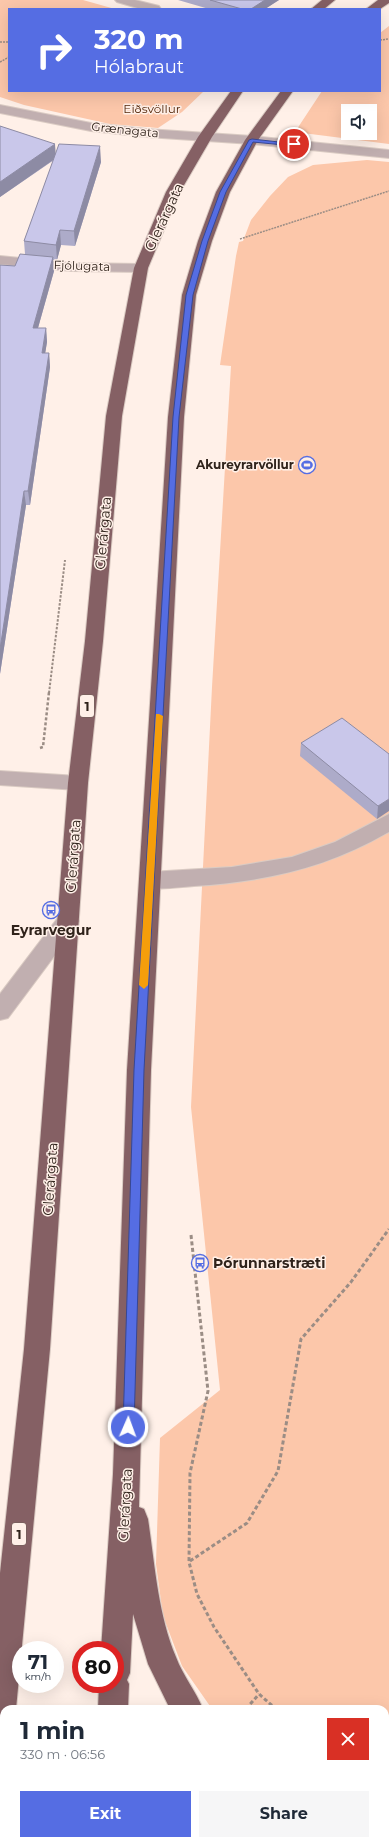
<!DOCTYPE html>
<html lang="en">
<head>
<meta charset="utf-8">
<style>
	body { margin:0; font-family:Montserrat,sans-serif; background:#f6f6f7; color:#1f2937; height:100vh; display:flex; flex-direction:column; font-size:15px; white-space:nowrap }
	* { box-sizing:border-box; margin:0 }
	p { font-size:13px; color:#747a83 }
	.icon { flex:none; width:22px; height:22px; fill:none; stroke:currentColor; stroke-width:2; stroke-linecap:round; stroke-linejoin:round }
	.map { position:relative; flex:1; overflow:hidden }
	.sheet { position:absolute; left:0px; top:1705px; width:389px; height:140px; display:flex; flex-direction:column; background:#fff; border-radius:12px 12px 0 0; box-shadow:0 4px 16px #0002 }
	.sheet>* { flex:none }
	.guide { position:absolute; left:8px; top:8px; width:373px; height:84px; border-radius:0px; box-shadow:0 4px 16px #0002; background:#556de3; color:#fff; overflow:hidden }
	.buttons { position:absolute; left:341px; top:104px; display:grid; gap:8px }
	.buttons a { display:grid; place-items:center; width:36px; height:36px; border-radius:0px; background:#fff; box-shadow:0 4px 16px #0002; font-size:20px }
	.speed { position:absolute; left:12px; top:1641px; display:flex; gap:8px; font-size:20px; font-weight:700; text-align:center }
	.speed>* { display:grid; place-content:center; width:52px; height:52px; border-radius:50%; background:#fff; box-shadow:0 4px 16px #0002; line-height:1 }
	.speed small { font-size:10px; font-weight:400 }
	.speed .limit { border:6px solid #d22; background:#fff; color:#111 }
	.pin { position:absolute; display:grid; place-items:center; width:34px; height:34px; color:#fff; margin:-17px; border:2px solid #fff; border-radius:50%; box-shadow:0 1px 4px #0007 }
	.me { position:absolute; width:44px; margin:-22px; rotate:2deg; stroke-linejoin:round; filter:drop-shadow(0 0 3px #0008) }
	.turn { display:flex; align-items:center; gap:14px; height:84px; padding:0 20px; font-size:18px }
	.turn .icon { width:52px; height:52px; stroke-width:2.5 }
	.turn b { display:block; font-size:28px; line-height:34px }
	.round { display:grid; place-items:center; flex:none; width:42px; height:42px; border-radius:0px; background:#f6f6f7 }
	.summary { display:flex; align-items:center; justify-content:space-between; height:68px; padding:0 20px }
	h1 { font-size:24px; font-weight:700; line-height:30px }
	.action { display:flex; gap:8px; margin-top:auto; padding:8px 20px }
	.action a { flex:1; height:46px; border-radius:0px; background:#556de3; color:#fff; font-size:16px; font-weight:700; line-height:46px; text-align:center }
	.action a+a { background:#f6f6f7; color:#1f2937 }
	.map>svg:first-child { display:block }
</style>
</head>
<body>
<div class="map">
<svg width="389" height="1845" viewBox="0 0 389 1845">
	<rect width="100%" height="100%" fill="#fff0e8"/>
	<g fill="#fcc7aa" fill-rule="evenodd">
		<path d="M0,0H83L115,9H9V91H204L182,112L158,128L110,124L24,105L0,97Z"/>
		<path d="M389,26V144L295,132L322,91H380V33ZM348,111H370V133H348Z"/>
		<path d="M367,160L389,162V1800L385,1799V1709H212L182,1666L163,1616L156,1564L160,1438L220,1390L191,1107L212,687L231,366L220,365L236,256L239,242L243,241L251,220L270,196L288,177L313,165Z"/>
	</g>
	<g fill="none" stroke-linecap="round" stroke-linejoin="round">
		<g stroke="#dacbc3" stroke-width="2">
			<g id="lane">
				<path d="M389,814V832L387,833C327,868 263,882 194,886C178,887 158,891 142,886L139,880L142,874L150,872L232,867L292,857L335,842Z"/>
				<path d="M68,912L76,915L79,921L76,927L8,1018L0,1020V994L60,915Z"/>
			</g>
		</g>
		<g stroke="#dacbc3" stroke-width="2">
			<g id="street">
				<path d="M115,0H135L159,6L161,9H141L117,2Z"/>
				<path d="M0,105L91,123L147,129L252,136L389,150V158L252,144L147,137L91,131L0,113Z"/>
				<path d="M0,256L71,263L141,264L146,265L148,268L146,271L141,272L71,271L0,264Z"/>
				<path d="M0,771L78,776L85,778L88,783L85,788L78,790L0,785Z"/>
			</g>
		</g>
		<g stroke="#dacbc3" stroke-width="2">
			<g id="highway">
				<path d="M322,0H335L324,9H311Z"/>
				<path d="M378,0H389V3L380,9H366Z"/>
				<path d="M231,91H243L212,137L180,192L148,268L122,416L103,641L88,783L50,1349L16,1709H4V1733L0,1734V1573L24,1349L68,783L85,641L106,416L134,268L166,192L198,137Z"/>
				<path d="M281,91H293L258,140L230,192L212,241L196,295L184,417L151,1070L139,1507L144,1509L148,1519C155,1565 158,1614 176,1657C183,1676 196,1691 203,1709H170L148,1664L133,1614L130,1673L127,1680L129,1684L128,1709H98L99,1684H115V1650H101L113,1474L127,1070L168,417L182,295L198,241L216,192L245,140Z"/>
				<path d="M385,1802L389,1803V1835L385,1834Z"/>
				<rect x="89" y="1841" width="32" height="4"/>
			</g>
		</g>
		<g stroke="#9b8d85" stroke-width="1.5" stroke-dasharray="2 1" stroke-linecap="butt">
			<path d="M380,40L389,39"/>
			<path d="M0,42H9"/>
			<path d="M0,62L9,57"/>
			<path d="M240,239L389,191"/>
		</g>
		<path stroke="#9b8d85" stroke-width="2" stroke-dasharray="2.5 1.5" stroke-linecap="butt" d="M49,693L65,560"/>
		<path stroke="#9b8d85" stroke-width="2.5" stroke-dasharray="3 2" stroke-linecap="butt" d="M40,748L43,747L49,692"/>
		<g stroke="#9b8d85" stroke-width="3" stroke-dasharray="4 2.5" stroke-linecap="butt">
			<path d="M191,1235L208,1391L190,1473L189,1562L197,1594L214,1627L259,1694L276,1709"/>
			<path d="M190,1561L247,1523L278,1471L301,1339L351,1282L389,1229"/>
			<path d="M246,1709L259,1694"/>
			<path d="M385,1761H389"/>
		</g>
		<use href="#lane" fill="#c1afb0" fill-rule="evenodd"/>
		<use href="#street" fill="#c1afb0" fill-rule="evenodd"/>
		<use href="#highway" fill="#856064" fill-rule="evenodd"/>
	</g>
	<g fill="#adabc9">
		<path d="M178,0H279L265,9H209Z"/>
		<path d="M0,126L56,154L101,162L75,246L61,245L57,260H53L54,271L38,328H46L47,342L45,353H49L50,367L30,505H26L0,674V265L15,266L25,254L24,241L54,160L0,197Z"/>
		<path d="M301,743L389,754L377,819L300,756Z"/>
	</g>
	<g fill="#8d8ba4">
		<path d="M265,0H279L265,9H251Z"/>
		<path d="M55,144L56,158L0,197V182Z"/>
		<path d="M100,146L101,162L75,246L74,231Z"/>
		<path d="M60,230L61,245L57,260L56,245Z"/>
		<path d="M53,257L54,271L34,342L33,328Z"/>
		<path d="M46,328L47,342L43,367L42,353Z"/>
		<path d="M49,353L50,367L30,505L28,491Z"/>
		<path d="M24,491L26,505L0,674V649Z"/>
		<path d="M389,799V811L377,819L378,806Z"/>
	</g>
	<g fill="#c9c7ea" stroke="#8d8ba4">
		<path d="M210,0H265L251,9H242Z"/>
		<path d="M0,126L55,144L0,182Z"/>
		<path d="M59,144L100,146L74,231L60,230L56,245L24,241Z"/>
		<path d="M20,254L53,257L33,328H46L42,353H49L28,491H24L0,649V265L15,266Z"/>
		<path d="M342,718L389,754V799L378,806L301,743Z"/>
	</g>
	<path fill="#556de3" stroke="#374794" d="M252,139L297,144L294,146L253,142L226,192L208,241L193,295L179,417L144,1070L134,1427L132,1431L128,1432L124,1431L123,1427L134,1070L173,417L186,295L202,241L220,192L249,140Z"/>
	<path fill="#f59e0b" d="M156,714H159L163,716L148,985L144,989L139,985Z"/>
	<defs>
		<g id="stadium-ring" transform="scale(0.9)"><circle r="9.5" fill="#fff0e8" stroke="#556de3" stroke-width="1.5"/><path d="M0-5a6.5 5 0 1 0 0 10a6.5 5 0 1 0 0-10ZM-3.5-1.8h7v3.6h-7Z" fill="#556de3"/></g>
		<g id="bus-ring" transform="scale(0.9)"><circle r="9.5" fill="#fff0e8" stroke="#556de3" stroke-width="1.5"/><path d="M-5-6H5V4H4V6H2V4H-2V6H-4V4H-5ZM-3.5-4V0h7V-4ZM-3.5 1.2v1.5H-2V1.2ZM2 1.2v1.5H3.5V1.2Z" fill="#556de3"/></g>
	</defs>
	<g fill-rule="evenodd">
		<use href="#stadium-ring" x="307" y="465"/>
		<use href="#bus-ring" x="51" y="910"/>
		<use href="#bus-ring" x="200" y="1263"/>
	</g>
	<g text-anchor="middle" stroke-width="3" stroke-linejoin="round" paint-order="stroke">
		<g font-size="12" fill="#57290b" stroke="#fff0e8">
			<text x="152" y="113">Eiðsvöllur</text>
		</g>
		<g font-size="12" fill="#30231b" stroke="#fff0e8">
			<text transform="translate(125 130) rotate(6)" y="4">Grænagata</text>
			<text transform="translate(82 266) rotate(2)" y="4">Fjólugata</text>
		</g>
		<g font-size="12" font-weight="bold" fill="#30231b" stroke="#fff0e8" text-anchor="end">
			<text x="294" y="469">Akureyrarvöllur</text>
		</g>
		<g fill="#fff0e8" stroke="#6e6058" stroke-width="1">
			<rect x="80" y="695" width="14" height="22" rx="3"/>
			<rect x="12" y="1523" width="14" height="22" rx="3"/>
		</g>
		<g font-size="13" font-weight="bold" fill="#30231b">
			<text x="87" y="711">1</text>
			<text x="19" y="1539">1</text>
		</g>
		<g font-size="14" fill="#30231b" stroke="#fff0e8">
			<text transform="translate(164 217) rotate(-65)" y="5">Glerárgata</text>
			<text transform="translate(103 533) rotate(-85)" y="5">Glerárgata</text>
			<text transform="translate(73 856) rotate(-86)" y="5">Glerárgata</text>
			<text transform="translate(50 1179) rotate(-86)" y="5">Glerárgata</text>
			<text transform="translate(125 1505) rotate(-87)" y="5">Glerárgata</text>
		</g>
		<g font-size="14" font-weight="bold" fill="#30231b" stroke="#fff0e8">
			<text x="51" y="935">Eyrarvegur</text>
			<text x="213" y="1268" text-anchor="start">Þórunnarstræti</text>
		</g>
	</g>
</svg>
<div class="buttons">
<a><svg class="icon" aria-label="sound" viewBox="0 0 24 24"><path d="M4 9h4l5-4v14l-5-4H4zM17 9q2 3 0 6"/></svg></a>
</div>
<div class="speed"><div>71<small>km/h</small></div><div class="limit">80</div></div>
<div class="pin" style="left:294px;top:144px;background:#d93025"><svg class="icon" aria-label="arrive" viewBox="0 0 24 24"><path d="M6 21V4h12l-3 4 3 4H6"/></svg></div>
<svg class="me" style="left:128px;top:1427px" viewBox="-20 -20 40 40"><circle r="17" fill="#556de3" stroke="#fff" stroke-width="3"/><path d="M0-11L8 9 0 5-8 9z" fill="#fff"/></svg>
<div class="guide">
<div class="turn"><svg class="icon" aria-label="right" viewBox="0 0 24 24"><path d="M7 20v-9h11M14 6l5 5-5 5"/></svg><div><b>320 m</b>Hólabraut</div></div>
</div>
<section class="sheet">
<div class="summary"><div><h1>1 min</h1><p>330 m · 06:56</p></div><a class="round" style="background:#d93025;color:#fff"><svg class="icon" aria-label="close" viewBox="0 0 24 24"><path d="M6 6l12 12M18 6L6 18"/></svg></a></div>
<div class="action"><a>Exit</a><a>Share</a></div>
</section>
</div>
</body>
</html>
